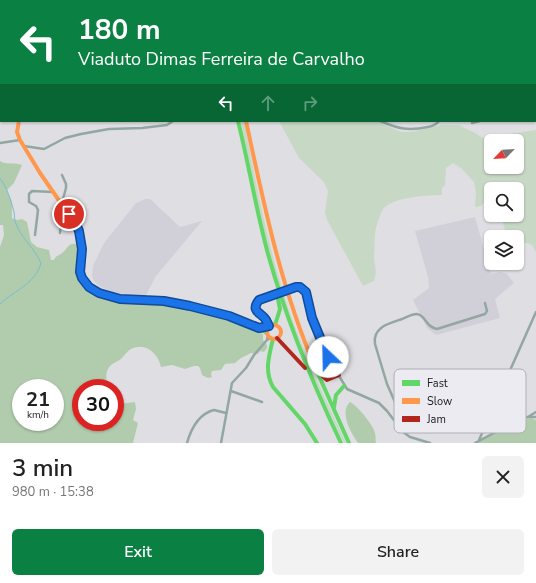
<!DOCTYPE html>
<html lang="en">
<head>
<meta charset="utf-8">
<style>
	body { margin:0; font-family:"Nunito Sans",sans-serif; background:#f2f2f2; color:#222; height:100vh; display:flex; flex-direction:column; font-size:15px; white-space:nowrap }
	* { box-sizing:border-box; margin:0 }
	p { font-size:13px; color:#767676 }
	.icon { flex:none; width:22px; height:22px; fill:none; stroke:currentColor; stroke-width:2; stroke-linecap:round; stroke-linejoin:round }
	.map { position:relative; height:443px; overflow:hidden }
	.drawer { display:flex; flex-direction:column; background:#fff; flex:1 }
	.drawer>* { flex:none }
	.top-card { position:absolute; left:0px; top:0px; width:536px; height:122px; box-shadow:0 1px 3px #0004; background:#0b8043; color:#fff; overflow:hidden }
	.needle { width:26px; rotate:245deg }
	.fabs { position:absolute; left:484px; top:134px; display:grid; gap:8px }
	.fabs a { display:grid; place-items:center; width:40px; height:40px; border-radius:6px; background:#fff; box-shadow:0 1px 3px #0004; font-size:20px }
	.speed { position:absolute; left:12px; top:379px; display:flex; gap:8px; font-size:20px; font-weight:700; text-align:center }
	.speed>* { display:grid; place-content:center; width:52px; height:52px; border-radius:50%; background:#fff; box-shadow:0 1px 3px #0004; line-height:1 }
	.speed small { font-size:10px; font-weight:400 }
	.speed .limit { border:6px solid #d22; background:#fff; color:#111 }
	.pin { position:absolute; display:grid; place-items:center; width:34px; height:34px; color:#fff; margin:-17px; border:2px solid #fff; border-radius:50%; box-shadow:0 1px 4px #0007 }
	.me { position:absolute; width:44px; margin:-22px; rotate:336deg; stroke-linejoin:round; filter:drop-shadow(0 0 3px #0008) }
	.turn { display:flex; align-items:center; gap:14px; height:84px; padding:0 12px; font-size:18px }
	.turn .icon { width:52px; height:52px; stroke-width:2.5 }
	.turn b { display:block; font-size:28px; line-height:34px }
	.lanes { display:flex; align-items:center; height:38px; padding:0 12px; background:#0003; justify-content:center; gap:20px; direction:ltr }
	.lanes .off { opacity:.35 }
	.round { display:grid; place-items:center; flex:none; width:42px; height:42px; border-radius:6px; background:#f2f2f2 }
	.overview { display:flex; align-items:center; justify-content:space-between; height:68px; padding:0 12px }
	h1 { font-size:24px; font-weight:600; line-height:30px }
	.button { display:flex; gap:8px; margin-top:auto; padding:8px 12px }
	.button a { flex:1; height:46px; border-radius:6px; background:#0b8043; color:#fff; font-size:16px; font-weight:600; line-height:46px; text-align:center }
	.button a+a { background:#f2f2f2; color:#222 }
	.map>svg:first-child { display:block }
</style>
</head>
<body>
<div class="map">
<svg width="536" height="443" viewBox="0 0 536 443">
	<rect width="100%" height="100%" fill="#dfdee3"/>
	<g fill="#d1d0d9">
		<path d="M145,199H150L180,227L202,221L156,276L146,295H126L113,292L99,286L94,281L92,276L93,266L104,243L136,203Z"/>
		<path d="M475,217L491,274L501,272L507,274L514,283L495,299L500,318L436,335L427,328L413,300L429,288L428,277L415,231Z"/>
	</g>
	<g fill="#c7d8c5" fill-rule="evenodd">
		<path d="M241,121H244C255,179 266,236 283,292C299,344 323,394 346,443H344C321,394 299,346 282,295C263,239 253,179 241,121Z"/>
		<path d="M279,121H376L401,132H411L442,125H459L477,134L482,138L536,130V252L532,245L517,240V237H509L506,234L501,215H517V189H491V199L486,200L481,206L475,207L476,192L474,182L461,168L453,163L446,168L445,185L442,188V195C427,195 395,197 384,208C380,213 378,222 376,228C374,236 375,247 374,256C374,267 378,268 374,281L363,286L327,220L325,212L328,191L324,182L299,158ZM491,141H517V167H491Z"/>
	</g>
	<g fill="#b1ccad" fill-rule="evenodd">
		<path d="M0,161C6,165 15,162 22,165L14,183L7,190L12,202V218L17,220L22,219L27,222L31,242L37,247L49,250L51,260H54C56,256 57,256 61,254C67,250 68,242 76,244L79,252V270L82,280L104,297L116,301L135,303L172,305L243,322L259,330L263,335V340L267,345V348L264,352L260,351L258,354L251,353L241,358L235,363L225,364L221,370L212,371L211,374L212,377L208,378L202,375L200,368L198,366H194L185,369L172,365L161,367C158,353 145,342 131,349C127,351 125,355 122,358C119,361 115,362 111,365C104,371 106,381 109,388H81V422H115V401L120,404L135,402L136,409L133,420L138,423L133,443H0V247L4,235L3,225H0ZM21,388H55V422H21Z"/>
		<path d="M350,402C357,405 374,426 375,433C376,436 375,440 376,443H358C351,433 339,412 350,402Z"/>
		<path d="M531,418L536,420V443H476L511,424Z"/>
	</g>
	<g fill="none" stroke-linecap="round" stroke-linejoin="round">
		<g stroke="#79bdd0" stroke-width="1">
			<path d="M469,0V1"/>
			<path d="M63,1V0"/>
			<path d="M0,90H1"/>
			<path d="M0,178C7,188 11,200 14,212C15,216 14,221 16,224C22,239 35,249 41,263C35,285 14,290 0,304"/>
		</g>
		<path stroke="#79bdd0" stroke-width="5" d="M313,1L315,0"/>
		<g stroke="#93a7a2" stroke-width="2.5">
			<path d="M6,0V1"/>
			<path d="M175,0V1"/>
			<path d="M398,0L401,1"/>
			<path d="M485,0L486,1"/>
			<path d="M37,1V0"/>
			<path d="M105,1V0"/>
			<path d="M108,1V0"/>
			<path d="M136,1V0"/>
			<path d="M160,1V0"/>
			<path d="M353,1L354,0"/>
			<path d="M0,49H1"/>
			<path d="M535,57L536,58"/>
			<path d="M535,70H536"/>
			<path d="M535,111H536"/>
			<path d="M380,121C399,129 408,131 428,127C433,126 436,125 439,121"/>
			<path d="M472,123L480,121"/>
			<path d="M0,143L20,140"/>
			<path d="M24,146L44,149L65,138L81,134L109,129L142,128L167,125L173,121"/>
			<path d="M60,233L63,199L66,188V184L62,175"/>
			<path d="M35,235L38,210L36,206L29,202V194L32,191L53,192"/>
			<path d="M296,287L302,288L306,292L310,314L325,353L347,389L379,403L387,411L403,432L410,437L430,443"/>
			<path d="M266,319C248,307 256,302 271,295"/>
			<path d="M269,326L266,319L273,324"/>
			<path d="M268,335L267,340L271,338"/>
			<path d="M231,391L262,402"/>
			<path d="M528,417L536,412"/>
			<path d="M398,426L400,417L398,409L387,384L375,344C372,327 390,323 402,319C407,317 412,314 417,314C426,315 425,327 437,329L485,314L487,311L485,303"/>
			<path d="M479,440L536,312"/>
			<path d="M187,443C191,429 198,414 214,410L226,413"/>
			<path d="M221,443L232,383L246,368L254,355L267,340"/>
			<path d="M475,443L522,418L528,417H536"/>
		</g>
		<g stroke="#63d668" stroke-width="4">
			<path d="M210,0V1"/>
			<path d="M0,115H1"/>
			<path d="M238,121C249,165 256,210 268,254C286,319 312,382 341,443"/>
			<path d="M155,301C193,303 234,313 267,333"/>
			<path d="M275,325L280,309L277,294"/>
			<path d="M273,339C269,356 264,371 273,387L305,424L317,443"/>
			<path d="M315,367L349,443"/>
			<path d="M334,407L336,395L344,386"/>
		</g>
		<g stroke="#ff974d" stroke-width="4">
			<path d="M77,0V1"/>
			<path d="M19,121L17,132L20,140L40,173L76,225L81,243L80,271L85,283L93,290L103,295L127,300L155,301"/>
			<path d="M246,121C264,205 281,288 315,367"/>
			<circle cx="274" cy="332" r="7"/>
		</g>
		<g stroke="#b3261e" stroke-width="4">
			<path d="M222,0V1"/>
			<path d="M277,338L305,368"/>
			<path d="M319,373L327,380L339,375"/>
		</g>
		<path stroke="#93a7a2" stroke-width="2.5" d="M271,295L296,287"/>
	</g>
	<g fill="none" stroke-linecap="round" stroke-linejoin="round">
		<g stroke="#114b97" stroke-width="10">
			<path id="route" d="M69,214L76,224L79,231L82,249L80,272L82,278L89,287L99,293L120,299L164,301L190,306L229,316L259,328L269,326C268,324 267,322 266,320C261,312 250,312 259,300L296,287H300L306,292L312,318L328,357"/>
		</g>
		<use href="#route" stroke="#1a73e8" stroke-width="7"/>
	</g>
	<rect x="394" y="369" width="132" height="64" rx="6" fill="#ebebf1" stroke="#aeaeb3" stroke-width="1"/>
	<rect x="402" y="380" width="18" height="6" fill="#63d668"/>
	<rect x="402" y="398" width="18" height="6" fill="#ff974d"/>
	<rect x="402" y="416" width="18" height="6" fill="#b3261e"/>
	<g font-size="11" fill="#202022">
		<text x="427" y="387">Fast</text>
		<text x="427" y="405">Slow</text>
		<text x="427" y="423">Jam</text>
	</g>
</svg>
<div class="fabs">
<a><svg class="needle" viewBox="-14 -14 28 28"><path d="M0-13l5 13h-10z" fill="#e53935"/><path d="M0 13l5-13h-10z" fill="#767676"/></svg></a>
<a><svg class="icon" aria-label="search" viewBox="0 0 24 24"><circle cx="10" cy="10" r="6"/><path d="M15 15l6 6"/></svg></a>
<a><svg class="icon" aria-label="layers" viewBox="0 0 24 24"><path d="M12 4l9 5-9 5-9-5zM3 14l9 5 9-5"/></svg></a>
</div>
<div class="speed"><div>21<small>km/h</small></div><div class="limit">30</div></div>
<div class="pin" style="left:69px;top:214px;background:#d93025"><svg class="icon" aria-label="arrive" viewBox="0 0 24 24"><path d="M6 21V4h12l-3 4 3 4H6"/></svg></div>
<svg class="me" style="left:328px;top:357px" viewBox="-20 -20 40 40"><circle r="19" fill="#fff"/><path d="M0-13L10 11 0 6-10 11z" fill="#1a73e8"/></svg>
<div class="top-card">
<div class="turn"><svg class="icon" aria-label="left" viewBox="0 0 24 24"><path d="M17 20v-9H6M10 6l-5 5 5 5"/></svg><div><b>180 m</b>Viaduto Dimas Ferreira de Carvalho</div></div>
<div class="lanes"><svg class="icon" aria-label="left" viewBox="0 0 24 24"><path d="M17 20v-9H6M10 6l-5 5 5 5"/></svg><svg class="icon off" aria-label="ahead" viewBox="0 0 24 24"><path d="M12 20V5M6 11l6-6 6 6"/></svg><svg class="icon off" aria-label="right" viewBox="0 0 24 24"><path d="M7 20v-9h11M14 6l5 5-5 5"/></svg></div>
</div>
</div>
<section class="drawer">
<div class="overview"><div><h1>3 min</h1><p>980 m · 15:38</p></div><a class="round"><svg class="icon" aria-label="close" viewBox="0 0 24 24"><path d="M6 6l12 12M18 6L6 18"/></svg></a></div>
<div class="button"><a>Exit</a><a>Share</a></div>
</section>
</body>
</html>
